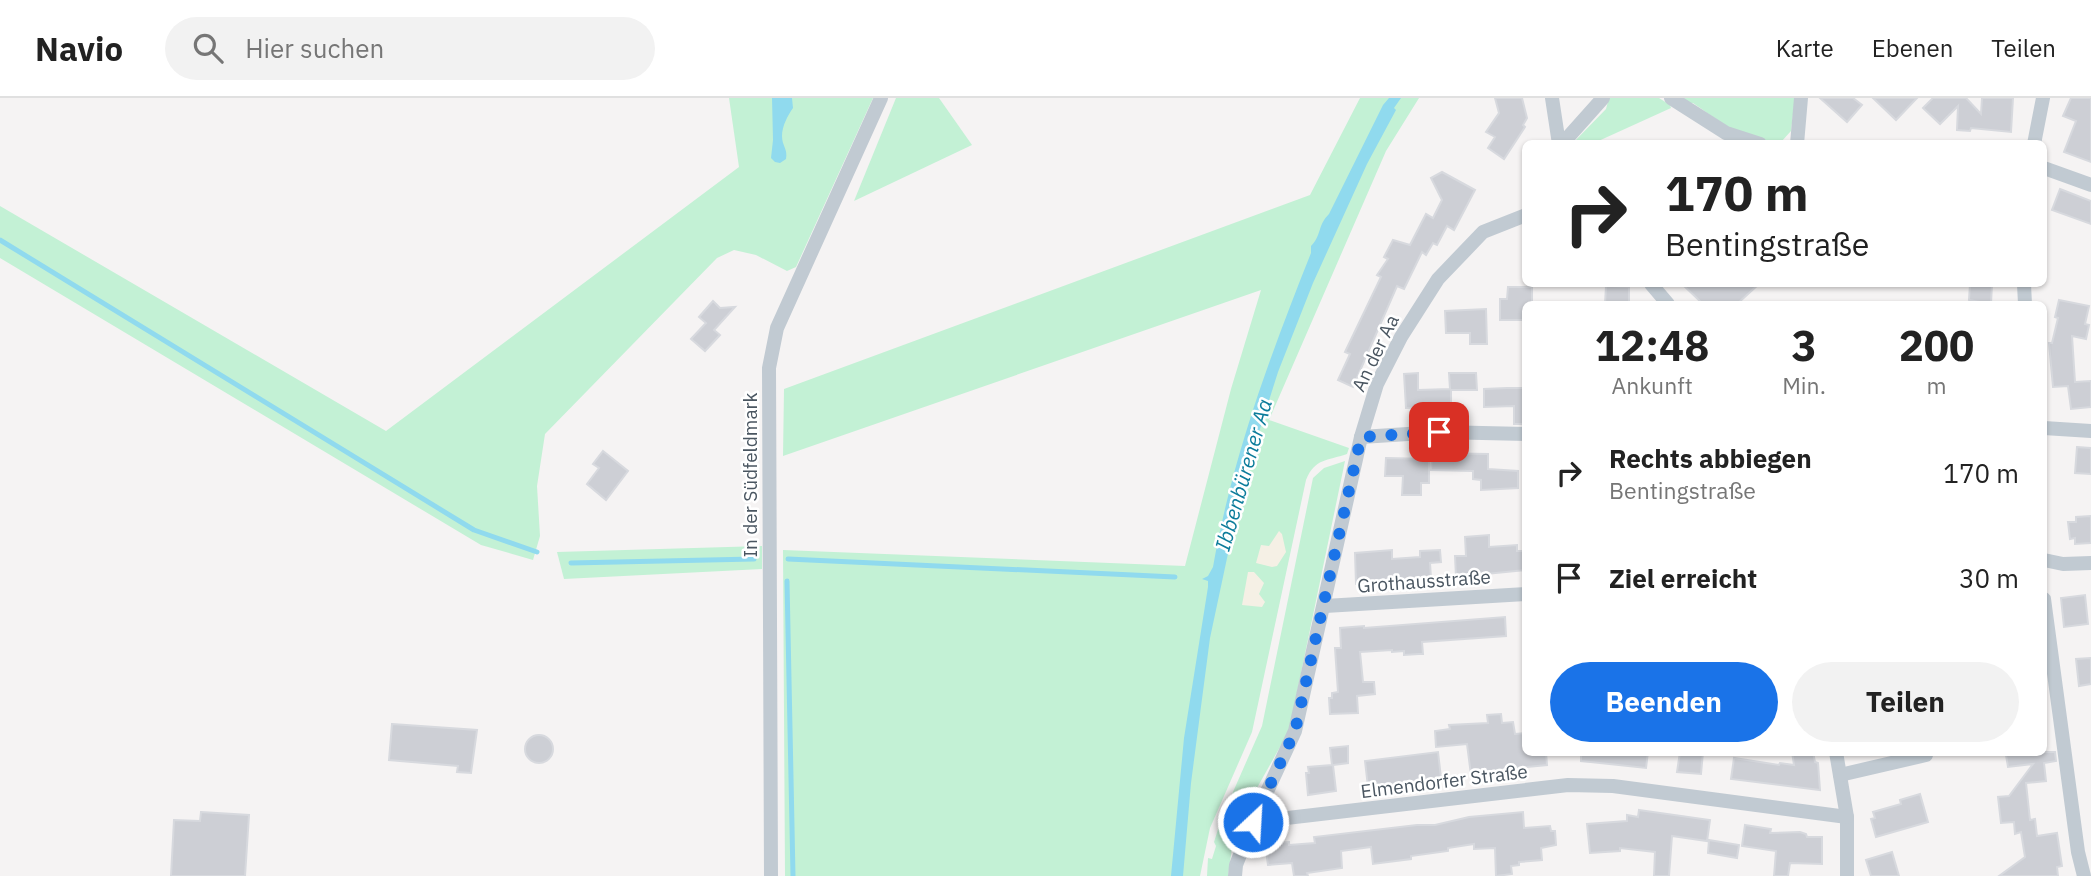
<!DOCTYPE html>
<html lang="de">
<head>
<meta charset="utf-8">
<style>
	body { margin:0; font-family:"IBM Plex Sans",sans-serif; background:#f2f2f2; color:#222; height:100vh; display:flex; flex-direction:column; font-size:26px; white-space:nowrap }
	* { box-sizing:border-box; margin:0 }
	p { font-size:23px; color:#767676 }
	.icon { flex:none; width:38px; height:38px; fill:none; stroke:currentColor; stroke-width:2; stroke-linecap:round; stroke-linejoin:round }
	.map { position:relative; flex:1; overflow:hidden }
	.sheet { position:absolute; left:1522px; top:203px; width:525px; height:455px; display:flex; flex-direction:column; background:#fff; border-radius:10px; box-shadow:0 2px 5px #0004 }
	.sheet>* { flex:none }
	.banner { position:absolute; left:1522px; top:42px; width:525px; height:147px; border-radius:10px; box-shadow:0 2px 5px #0004; background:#fff; color:#222; overflow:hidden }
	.pin { position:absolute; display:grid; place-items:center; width:60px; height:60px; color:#fff; margin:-30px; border-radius:14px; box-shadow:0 4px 10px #0006 }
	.me { position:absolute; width:77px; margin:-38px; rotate:25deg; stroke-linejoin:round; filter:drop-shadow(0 0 5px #0008) }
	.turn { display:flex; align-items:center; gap:24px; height:147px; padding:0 28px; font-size:32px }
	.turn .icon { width:91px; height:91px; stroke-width:2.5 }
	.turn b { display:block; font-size:49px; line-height:60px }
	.eta { display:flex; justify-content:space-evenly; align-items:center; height:119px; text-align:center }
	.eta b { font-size:42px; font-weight:700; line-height:49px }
	.cta { display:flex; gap:14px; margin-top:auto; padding:14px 28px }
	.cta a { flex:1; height:80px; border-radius:42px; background:#1a73e8; color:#fff; font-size:28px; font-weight:700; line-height:80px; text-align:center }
	.cta a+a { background:#f2f2f2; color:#222 }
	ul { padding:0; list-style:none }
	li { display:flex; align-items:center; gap:21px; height:105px; padding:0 28px }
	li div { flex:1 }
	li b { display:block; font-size:26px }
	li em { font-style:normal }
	header { display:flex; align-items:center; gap:42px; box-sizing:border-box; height:98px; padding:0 35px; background:#fff; border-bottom:2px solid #e0e0e0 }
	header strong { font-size:33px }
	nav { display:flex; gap:38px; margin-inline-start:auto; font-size:24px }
	.search { width:490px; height:63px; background:#f2f2f2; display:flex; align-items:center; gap:18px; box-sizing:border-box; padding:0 24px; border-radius:38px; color:#767676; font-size:26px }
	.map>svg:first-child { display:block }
</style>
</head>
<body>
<header>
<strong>Navio</strong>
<div class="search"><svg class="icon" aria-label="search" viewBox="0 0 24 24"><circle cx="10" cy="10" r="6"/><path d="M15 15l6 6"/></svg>Hier suchen</div>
<nav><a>Karte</a><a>Ebenen</a><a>Teilen</a></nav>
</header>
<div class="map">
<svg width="2091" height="778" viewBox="0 0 2091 778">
	<rect width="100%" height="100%" fill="#f5f3f3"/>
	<g fill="#c3f1d5">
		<path d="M729,0H873L796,169L787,173L756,157L734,152L717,160L545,336L537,388L540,438L533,462L481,447L0,160V108L386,333L739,69Z"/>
		<path d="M896,0H939L972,47L854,103Z"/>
		<path d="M1360,0H1419L1386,53L1269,322L1349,350L1347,356C1327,363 1315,360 1306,382L1252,634L1210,730L1200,778H785L783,452L1185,468L1231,291L1261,192L783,358L784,291L1310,97Z"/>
		<path d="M1609,0H1659L1670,7L1671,10L1594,45L1572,46L1606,11Z"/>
		<path d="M1682,0H1795L1791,33L1781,44C1754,51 1715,20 1693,5H1687Z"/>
		<path d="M1345,363L1289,633L1235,729L1228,778H1207L1208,760L1212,761L1216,748L1214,744L1222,719L1262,628L1313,380L1324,370Z"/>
		<path d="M762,448V471L564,481L557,454Z"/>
	</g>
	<g fill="#f5f0e5">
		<path d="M1279,433L1282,436L1286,454L1277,468L1272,469L1256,465L1261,447L1269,448Z"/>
		<path d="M1248,474H1254L1264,485L1259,496L1265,504L1262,509L1242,507Z"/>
	</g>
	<g fill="#90daee">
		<path d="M772,0H792L793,10C788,17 782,28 782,38C782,48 788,51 786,61L780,65L775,64L771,60L773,42Z"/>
		<path d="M1389,0H1401L1394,10L1396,12L1367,66L1313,185L1278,274L1253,353L1236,418L1210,540L1191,685L1183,778H1171L1184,640L1208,489V483L1202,481L1208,478L1213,469C1232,360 1270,258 1311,155V148C1322,137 1317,128 1329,116L1383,7Z"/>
	</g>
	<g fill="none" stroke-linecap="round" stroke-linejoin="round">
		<g stroke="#90daee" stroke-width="5">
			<path d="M0,142L474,432L537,454"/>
			<path d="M788,461L1175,479"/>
			<path d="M571,465L754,461"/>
			<path d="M787,483L793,778"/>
		</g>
	</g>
	<g fill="#cdcfd5" stroke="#d7d9de" stroke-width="2">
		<path d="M1495,0H1522L1527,20L1523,27L1525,29L1504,61L1488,50L1495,39L1486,34L1499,15Z"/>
		<path d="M1820,0H1853L1862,7L1847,24Z"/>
		<path d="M1873,0H1917L1896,22Z"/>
		<path d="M1933,0H1966L1981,16L1982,0H2013L2011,34L1971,30L1970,33L1957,32L1958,8L1940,26L1923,10Z"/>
		<path d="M2071,0H2091V64L2064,54L2076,23L2063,18Z"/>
		<path d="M1442,74L1475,92L1454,132L1447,128L1437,147L1433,145L1426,157L1422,154L1404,191L1397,188L1353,289L1338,282L1350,256L1345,254L1381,179L1377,177L1388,161L1384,159L1393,142L1410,147L1426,116L1433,120L1442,102L1431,80Z"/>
		<path d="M2060,91L2091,103V126L2052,112Z"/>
		<path d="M1682,186H1759L1737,206H1703Z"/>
		<path d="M1970,186H1992L1991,206L1969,202Z"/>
		<path d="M1606,188L1629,189V206H1605Z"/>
		<path d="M1508,189H1532V206H1526V222H1500V201H1507Z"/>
		<path d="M2059,202L2089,208L2085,226L2089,227L2086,241L2072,238L2075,284L2091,283V309L2071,311L2068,288L2053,289L2049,245H2052L2058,220L2055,219Z"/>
		<path d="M713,203L720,210L735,209L714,232L720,237L705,253L691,241L706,225L699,219Z"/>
		<path d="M1486,211L1487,246H1470V235H1446L1445,213Z"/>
		<path d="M1418,275V292L1450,291L1449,275H1476L1477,292H1451V308L1406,310L1404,276Z"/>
		<path d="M1507,290H1526V326H1514V308L1484,309V291Z"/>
		<path d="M2077,349L2091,350V376L2075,375Z"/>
		<path d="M603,353L628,373L606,402L587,386L599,370L593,366Z"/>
		<path d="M1432,355L1488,356V371L1518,373V390L1481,392V382L1473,381V373L1431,372Z"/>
		<path d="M1386,360L1429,361V385H1421V397H1402L1403,378H1385Z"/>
		<path d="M2091,418V445L2075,446V440L2070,441L2068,424H2076V419Z"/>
		<path d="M1489,437V449L1517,447V453H1525L1526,472L1456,479L1455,458H1466L1465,439Z"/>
		<path d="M1392,452V461L1420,459V453L1440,452L1441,464L1430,465L1431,480L1356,486L1355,455Z"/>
		<path d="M2085,497L2088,526L2064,529L2061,500Z"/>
		<path d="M1505,519L1506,538L1422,544L1423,556H1419L1404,557V553L1392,554V552L1360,554L1363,584H1374L1375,596L1357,598L1358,615L1330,616L1329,600H1332V595L1338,594L1335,550H1341L1340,530L1364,528V530Z"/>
		<path d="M2091,560V586L2079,588L2076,561Z"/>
		<path d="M1501,616L1502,625L1513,624L1515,636L1526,635V654H1546L1547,667L1497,672V674L1471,677L1467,646L1436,649L1435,633L1450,631L1449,627L1488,625L1487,617Z"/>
		<path d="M392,626L477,632L471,675L457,674L458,668L389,662Z"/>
		<circle cx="539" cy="651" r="14"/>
		<path d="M1348,648V665L1333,667L1336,693L1308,697L1306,675H1309L1308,669L1332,667L1330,650Z"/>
		<path d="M1438,654L1441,680L1368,689L1365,663Z"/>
		<path d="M1581,654H1648L1646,670L1581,663Z"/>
		<path d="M1680,654H1703L1701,676L1677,674Z"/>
		<path d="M1792,654H1813L1815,664L1818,665L1820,692L1731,681L1734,660L1779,667L1780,665L1794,667Z"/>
		<path d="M2027,654H2055L2056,663L2044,665L2046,683L2026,685L2030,722L2035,721L2037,738L2057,735L2062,768L2057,769L2058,778H1999L2025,759L2021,734L2015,736L2014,724L2001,725L1998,699L2009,698L2033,666L2008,669L2006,657Z"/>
		<path d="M1920,696L1928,724L1876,739L1871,721L1875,720L1873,714L1901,706L1900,702Z"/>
		<path d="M1639,712L1710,722L1707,743L1672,738L1669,778H1654L1655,754L1620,750V753L1590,755L1587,726L1627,723V717L1638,719Z"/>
		<path d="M201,714L249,717L245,778H171L174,722L200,723Z"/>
		<path d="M1523,714L1524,730L1550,728L1551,733H1555L1556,747L1541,750L1542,762L1519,764V767L1511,768L1512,776L1496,778L1495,750L1474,751V746L1448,750V753L1411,758V761L1373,766L1371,749L1341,753L1342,770L1307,775L1308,778H1294L1292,765L1268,767L1265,746L1289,744V747L1315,745L1314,739L1417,727H1435L1469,719Z"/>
		<path d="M1745,727L1771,731L1770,735L1800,734L1806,736L1807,739H1822V766L1790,765L1788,778H1774L1776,753L1742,748Z"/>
		<path d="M1709,742L1739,747L1737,760L1708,755Z"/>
		<path d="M1892,754L1899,778H1871L1866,762Z"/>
	</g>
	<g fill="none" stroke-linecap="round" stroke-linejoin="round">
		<g stroke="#c1cad2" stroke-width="14">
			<path d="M1552,0L1559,46"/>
			<path d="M1671,0L1726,35L1760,46"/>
			<path d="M1562,46L1603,0"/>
			<path d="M1797,46L1801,0"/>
			<path d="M2034,46L2043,0"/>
			<path d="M2044,70L2091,87"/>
			<path d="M1651,186L1668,206"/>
			<path d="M2024,186L2025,206"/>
			<path d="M2044,330L2091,333"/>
			<path d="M1361,339L1439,334L1526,336"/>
			<path d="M2044,462L2063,466L2091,465"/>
			<path d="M2044,501L2078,754L2084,778"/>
			<path d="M1325,508L1526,496"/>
			<path d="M1836,654L1847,719V778"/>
			<path d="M1840,677L1926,657"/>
			<path d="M1253,724L1568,687L1613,688L1847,719"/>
			<path d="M771,778L769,270L777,230L881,0"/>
			<path d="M1235,778L1236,767L1253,724L1295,633L1361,339L1377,286L1401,239L1438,181L1483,134L1526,117"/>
		</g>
	</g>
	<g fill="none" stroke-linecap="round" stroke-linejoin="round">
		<path stroke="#1a73e8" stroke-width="12" stroke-dasharray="0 21.6" d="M1253,724L1295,633L1361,339L1439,334"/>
	</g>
	<g text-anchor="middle" stroke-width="5" stroke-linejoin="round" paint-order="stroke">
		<g font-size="19" fill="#4a5661" stroke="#fff">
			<text transform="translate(1375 255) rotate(-64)" y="7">An der Aa</text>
			<text transform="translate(750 377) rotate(-90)" y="7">In der Südfeldmark</text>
			<text transform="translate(1424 483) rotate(-4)" y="7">Grothausstraße</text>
			<text transform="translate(1444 683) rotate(-7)" y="7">Elmendorfer Straße</text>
		</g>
		<g font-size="21" font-style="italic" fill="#0c7c9b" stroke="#fff">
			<text transform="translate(1244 377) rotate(-74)" y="7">Ibbenbürener Aa</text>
		</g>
	</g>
</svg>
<div class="pin" style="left:1439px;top:334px;background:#d93025"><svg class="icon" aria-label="arrive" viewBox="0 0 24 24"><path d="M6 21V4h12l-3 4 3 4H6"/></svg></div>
<svg class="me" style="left:1253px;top:724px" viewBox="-20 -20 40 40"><circle r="17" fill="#1a73e8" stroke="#fff" stroke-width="3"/><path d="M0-11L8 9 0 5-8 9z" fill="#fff"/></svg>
<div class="banner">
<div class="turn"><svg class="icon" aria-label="right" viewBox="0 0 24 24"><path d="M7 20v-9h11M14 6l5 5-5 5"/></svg><div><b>170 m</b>Bentingstraße</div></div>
</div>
<section class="sheet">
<div class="eta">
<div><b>12:48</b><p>Ankunft</p></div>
<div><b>3</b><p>Min.</p></div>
<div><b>200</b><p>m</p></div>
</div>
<ul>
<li><svg class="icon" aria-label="right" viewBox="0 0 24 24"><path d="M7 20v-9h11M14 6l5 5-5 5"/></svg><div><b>Rechts abbiegen</b><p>Bentingstraße</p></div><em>170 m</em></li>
<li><svg class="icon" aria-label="arrive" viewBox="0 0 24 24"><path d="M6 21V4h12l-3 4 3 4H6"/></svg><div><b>Ziel erreicht</b></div><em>30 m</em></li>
</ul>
<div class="cta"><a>Beenden</a><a>Teilen</a></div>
</section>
</div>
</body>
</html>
